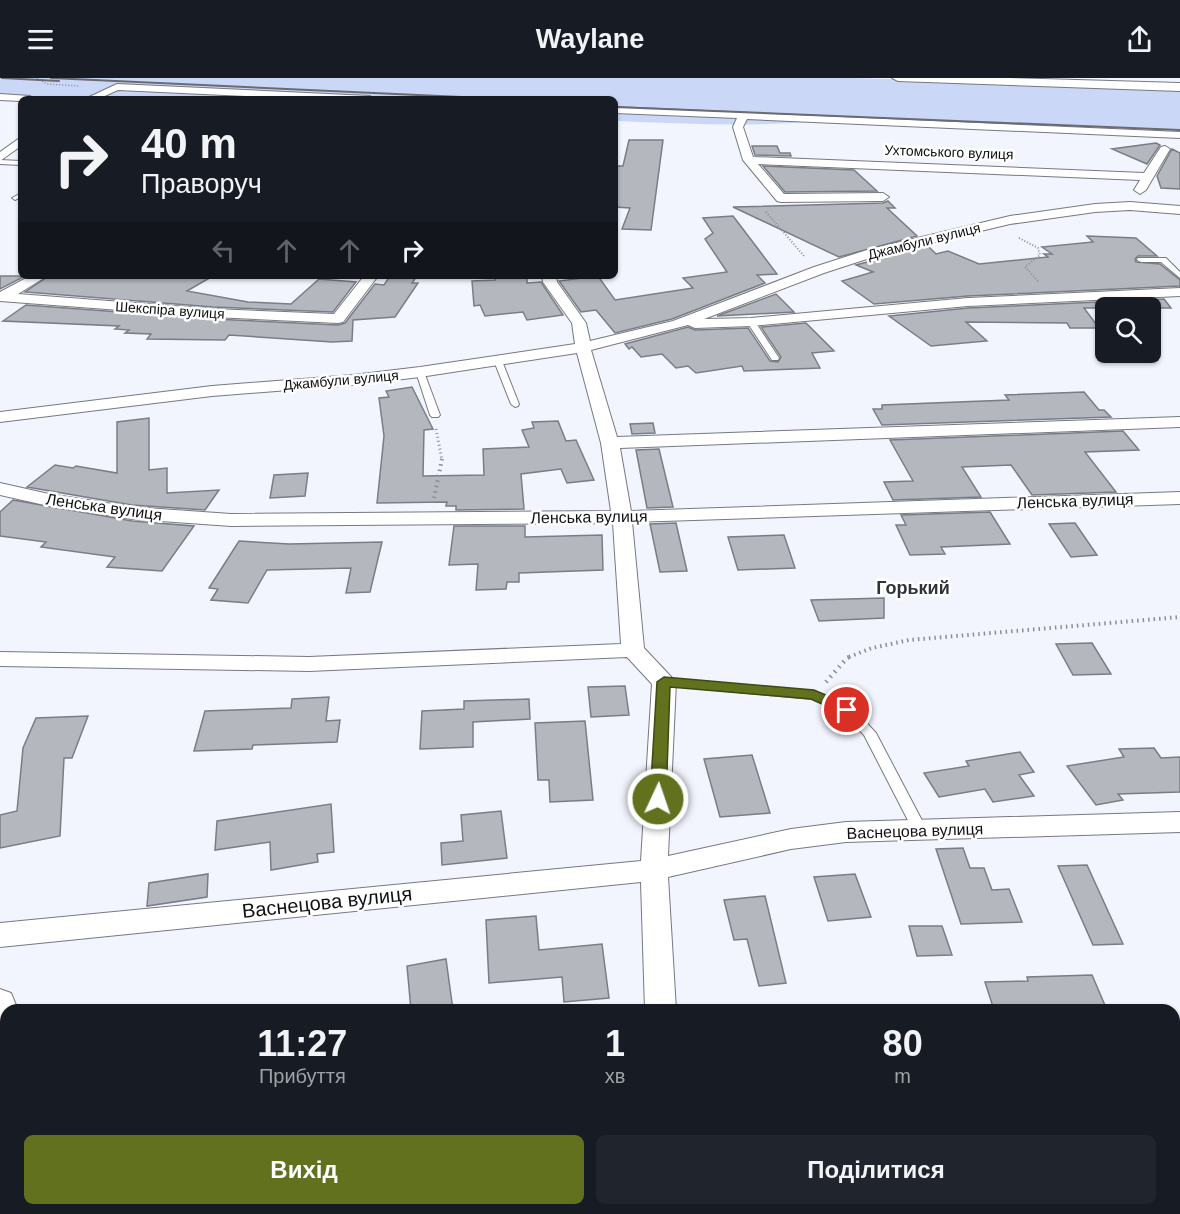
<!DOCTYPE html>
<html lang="uk">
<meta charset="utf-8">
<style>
body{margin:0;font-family:Arial,sans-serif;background:#20242c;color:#f1f3f6;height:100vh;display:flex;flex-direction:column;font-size:22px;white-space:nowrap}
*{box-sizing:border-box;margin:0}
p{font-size:20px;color:#9ea1a6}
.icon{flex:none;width:33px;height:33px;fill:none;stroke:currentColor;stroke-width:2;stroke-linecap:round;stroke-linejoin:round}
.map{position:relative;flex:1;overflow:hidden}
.panel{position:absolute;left:0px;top:926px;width:1180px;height:212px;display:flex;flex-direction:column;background:#171b24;border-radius:18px 18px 0 0;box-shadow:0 2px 4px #0004}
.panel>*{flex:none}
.guide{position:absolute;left:18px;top:18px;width:600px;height:183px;border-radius:9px;box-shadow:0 2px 4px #0004;background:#171b24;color:#f1f3f6;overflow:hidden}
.buttons{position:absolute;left:1095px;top:219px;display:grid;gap:12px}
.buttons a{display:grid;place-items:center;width:66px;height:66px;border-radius:9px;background:#171b24;box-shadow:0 2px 4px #0004;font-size:30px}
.pin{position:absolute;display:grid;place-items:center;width:51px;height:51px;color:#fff;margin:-26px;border:3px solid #fff;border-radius:50%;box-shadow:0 2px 6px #0007}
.me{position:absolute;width:66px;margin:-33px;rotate:3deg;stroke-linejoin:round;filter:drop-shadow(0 0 4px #0008)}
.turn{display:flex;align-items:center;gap:21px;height:126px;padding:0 24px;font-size:27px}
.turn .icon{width:78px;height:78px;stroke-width:2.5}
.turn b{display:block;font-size:42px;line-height:51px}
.lanes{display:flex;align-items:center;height:57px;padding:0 24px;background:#0003;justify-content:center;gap:30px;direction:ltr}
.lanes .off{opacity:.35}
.eta{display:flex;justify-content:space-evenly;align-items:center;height:102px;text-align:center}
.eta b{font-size:36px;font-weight:600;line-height:42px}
.action{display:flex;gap:12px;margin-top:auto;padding:12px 24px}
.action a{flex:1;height:69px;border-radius:9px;background:#61711d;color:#fff;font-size:24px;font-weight:600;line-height:69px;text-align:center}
.action a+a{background:#20242c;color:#f1f3f6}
header{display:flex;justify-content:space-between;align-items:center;height:78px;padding:0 24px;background:#171b24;font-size:27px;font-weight:600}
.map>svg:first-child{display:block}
.green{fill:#cbd7f7}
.building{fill:#b4b7be;stroke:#7a7d84;stroke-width:1.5}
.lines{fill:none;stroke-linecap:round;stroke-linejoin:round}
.service-casing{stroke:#767980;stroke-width:2}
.minor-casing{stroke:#767980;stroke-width:2}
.tertiary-casing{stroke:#767980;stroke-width:2}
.path-far4{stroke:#8c8e94;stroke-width:1.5;stroke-dasharray:1 2;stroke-linecap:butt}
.path-far3{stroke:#8c8e94;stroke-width:2;stroke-dasharray:1 2;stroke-linecap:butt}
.path-far2{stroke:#8c8e94;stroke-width:3;stroke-dasharray:1 3;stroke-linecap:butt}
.path-far1{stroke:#8c8e94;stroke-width:4;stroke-dasharray:1.5 4;stroke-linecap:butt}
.path{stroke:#8c8e94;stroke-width:4.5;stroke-dasharray:1.5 5;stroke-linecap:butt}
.service{fill:#fff;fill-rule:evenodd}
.minor{fill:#fff;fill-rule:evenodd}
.tertiary{fill:#fff;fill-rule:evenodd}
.rail{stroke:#696b70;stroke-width:2}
.route{fill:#61711d;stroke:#3f4913;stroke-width:1.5}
.labels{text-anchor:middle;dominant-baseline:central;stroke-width:5;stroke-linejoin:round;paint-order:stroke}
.far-street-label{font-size:14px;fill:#101114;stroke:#fff}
.street-label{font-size:16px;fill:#101114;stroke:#fff}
.neighbourhood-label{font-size:18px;font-weight:bold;fill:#31333a;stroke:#fff}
.near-street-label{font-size:20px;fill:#101114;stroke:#fff}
</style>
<header><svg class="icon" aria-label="menu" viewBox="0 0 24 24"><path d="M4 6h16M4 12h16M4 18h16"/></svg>Waylane<svg class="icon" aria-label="share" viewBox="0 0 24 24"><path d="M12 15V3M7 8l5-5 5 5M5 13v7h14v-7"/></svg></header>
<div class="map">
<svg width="1180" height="1136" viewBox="0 0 1180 1136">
<rect width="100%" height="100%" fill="#f2f5fd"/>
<path class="green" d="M0,0H854L1180,10V56L839,41C764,50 690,46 615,43V21H50L0,17Z"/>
<path class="building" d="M629,62H663L651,152L622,151L630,130L615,129V88H623Z
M1156,65L1160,67L1147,86L1112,71Z
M752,68H777L780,75H790L791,78L755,77Z
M1172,71L1180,75V111L1161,110L1157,98Z
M763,88L854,92L877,113L785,114Z
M888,123L895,130H887L917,158L839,179L733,129L883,125Z
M733,138L777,196L757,197L765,205L672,241L615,255L596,232L581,234L559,203L598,198L615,222L693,210L683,200L727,194L705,161L713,155L703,140Z
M1087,158L1136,160L1157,178H1138L1135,181L1136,184L1160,186L1180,202V208L968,218L874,226L842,203L873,194L856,187L928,168L936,176L948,173L979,186L1048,179L1044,176H1052L1042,169L1093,164Z
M0,198H25L0,211Z
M49,198H213L187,213L248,224L291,226L319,201L356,204L333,234L213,229L25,214Z
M390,198H417L412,205H418L395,239L353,242L352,263L332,264L229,257L225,262L147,261L151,256L125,255L129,252L115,251L119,248L3,243L26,227L213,241L338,247L345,245L375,206L384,207Z
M495,198H527V205L541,204L563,237L527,242L523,234L485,238L480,227L474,228L472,203L495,202Z
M776,216L794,234L717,238Z
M1164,221L1171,230H1084L1099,250H1070L1067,245L966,244L987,263L931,268L889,238L968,230Z
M806,245L834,273L812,275L820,290L744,293L742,288L696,295L688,288L676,290L662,276L641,279L632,269L629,271L625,266L688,249L695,252L748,250L770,283L778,284L781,279L761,249Z
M412,309L433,351L424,352L423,398L484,397L483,371L529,369L522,352L534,350L532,344L558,343L566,363L576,362L594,402L567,405L561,391L521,396L524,431L456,432V428H446L447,424L377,425L384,358L379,320L389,319L386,313Z
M1084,314L1099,332H1104L1111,339L882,347L873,331H882V327L1009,322L1005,317Z
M149,340V392L167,390V415L219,412L205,432L132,427L27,409L55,387L73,390L76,388L117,395V344Z
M653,345L655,355L632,356L630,346Z
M1123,353L1139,372L1085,374L1116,414L1032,417L1011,387L962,389L981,419L893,422L884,404L913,403L890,362Z
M659,371L673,429L647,430L636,372Z
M308,395L305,418L270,420L274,397Z
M13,422L132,443L194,448L162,493L107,489L115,479L41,469L46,464L0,458V434Z
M990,434L1010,466L941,469L945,476L910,477L896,447H906L901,437Z
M676,445L687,493L660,494L650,446Z
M1075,445L1097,477L1071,479L1049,446Z
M454,448H525V459L602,457L603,492L519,495V504H507L506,511L476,512L478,486L449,487Z
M784,457L795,490L738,492L728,459Z
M239,463L289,466L382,464L370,514L346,515L351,490L267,492L248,525L211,522L218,511L209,510Z
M884,520V540L819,543L811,522Z
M1092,565L1111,596L1073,597L1056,566Z
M625,608L629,637L591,639L588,609Z
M329,619L326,643L340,642L337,664L253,667L252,671L194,673L205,633L291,630L292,621Z
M529,621L530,641L473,644V669L420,671L422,633L464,631V623Z
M88,638L72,680H64L60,758L0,770V737L17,733L23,670L36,640Z
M585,643L593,722L550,724L549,702H538L535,645Z
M1154,670L1161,680L1180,679V714L1118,716L1123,722L1096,727L1067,688L1124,679L1119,671Z
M1020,674L1034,694L1019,697L1034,718L993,724L985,711L939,719L924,695L969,688L966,683Z
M752,677L770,735L720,739L704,681Z
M331,726L334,774L317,776L318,784L271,792L270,764L215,772L217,743Z
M501,733L507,780L442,787L441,765L463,763L461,737Z
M963,770L970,790H984L992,812L1009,811L1022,844L961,846L936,771Z
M1087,787L1123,866L1093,867L1058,788Z
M208,796L207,819L147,828L149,805Z
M855,796L871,839L828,843L814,799Z
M765,818L786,905L759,908L747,861L734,862L724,822Z
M536,838L539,872L602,866L609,920L564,924L562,899L489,905L486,842Z
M909,848H942L952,877L917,878Z
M446,881L453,932H411L407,888Z
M1092,897L1107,932H994L985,904L1028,903L1027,899Z"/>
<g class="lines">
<g class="service-casing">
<path id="service" d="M0,82L21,83V87L0,86Z
M21,115V119L15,122L12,120Z
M1138,180H1166L1180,194V200L1161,184H1141L1137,182Z
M748,242H754L779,280L778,282H772L747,244Z
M498,280L502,283L519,326L518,328L515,329L511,326L494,283Z
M420,291L424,294L440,337L438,339H432L430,337L416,294Z
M664,600L814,613L852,629L876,655L927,752L925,756L920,757L915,756L864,657L842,635L812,621L660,607L658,604L660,601Z"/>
</g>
<g class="minor-casing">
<path id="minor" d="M117,6L370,18L375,21H309L118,12L98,21H85Z
M0,16L30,18L35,21H21V23L0,22Z
M615,29L1180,54V60L747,41L743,49L753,79L1144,95L1161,69L1165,68L1170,71L1146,112L1140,116L1134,112L1140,102L758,86L784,116L883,115L889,119L883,123L781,124L777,123L743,82L733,49L737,40L615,35Z
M21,59V68L0,83V74Z
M1130,124L1180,128V136L1130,132L1095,134L1010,146L876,178L824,195L704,241L751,240L968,220L1180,210V218L968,228L751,248L695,250L688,247L591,272L617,359L1180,339V349L620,370L631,433L1180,414V426L632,444L644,570L676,604L668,778L791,751L846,744L1180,734V754L846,764L791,771L668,799L676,932H645L641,804L0,869V845L641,783L652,606L627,579L309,593L0,588V574L309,579L621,566L613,445L231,448L132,441L49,428L0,417V405L49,416L132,429L231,436L611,433L601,365L577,275L420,299L353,307L212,318L0,344V334L212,308L353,297L420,289L575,266L572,245L543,204L542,198H556L557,204L586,245L590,263L673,243L814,189L867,172L1010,138L1095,126Z
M30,198H47L18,216L213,231L334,236L364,198H378L343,244L338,245L213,239L0,223V214Z
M0,911L11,915L18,932H6V955L0,953Z
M1180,968V996L1174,997V969Z
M661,1131H697V1136H661Z"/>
</g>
<g class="tertiary-casing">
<path id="tertiary" d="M892,0H1008L1180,5V13L898,3Z"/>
</g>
<path class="path-far4" d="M37,0L47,6L79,8"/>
<path class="path-far3" d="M766,134L804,178
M1019,160L1038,170L1040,177L1025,189L1038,203"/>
<path class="path-far2" d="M436,351L442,382"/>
<path class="path-far1" d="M434,420L442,381
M849,579L872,570L909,562L1180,539"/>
<path class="path" d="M826,604L847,580L852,578"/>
<use href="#service" class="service"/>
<use href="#minor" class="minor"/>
<use href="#tertiary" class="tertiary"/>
<path class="rail" d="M2,0L59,3
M51,0L505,21
M615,29L1180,52"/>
</g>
<path class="route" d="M664,599L814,612L852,628L855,632L847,637L811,621L670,609L666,721L663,725H652L650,721L657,604Z"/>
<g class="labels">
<g class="far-street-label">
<text transform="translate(949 74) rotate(2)">Ухтомського вулиця</text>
<text transform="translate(924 163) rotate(-14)">Джамбули вулиця</text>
<text transform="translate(170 232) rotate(4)">Шекспіра вулиця</text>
<text transform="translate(341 302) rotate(-5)">Джамбули вулиця</text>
</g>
<g class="street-label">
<text transform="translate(1075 423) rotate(-2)">Ленська вулиця</text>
<text transform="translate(104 429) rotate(8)">Ленська вулиця</text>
<text transform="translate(589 439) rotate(-1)">Ленська вулиця</text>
<text transform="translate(915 753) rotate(-2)">Васнецова вулиця</text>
</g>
<g class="neighbourhood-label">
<text x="913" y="510">Горький</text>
</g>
<g class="near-street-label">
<text transform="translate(327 824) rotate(-6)">Васнецова вулиця</text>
</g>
</g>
</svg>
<div class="buttons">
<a><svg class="icon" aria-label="search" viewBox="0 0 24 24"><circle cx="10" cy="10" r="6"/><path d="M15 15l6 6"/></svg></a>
</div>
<div class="pin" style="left:847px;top:632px;background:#d93025"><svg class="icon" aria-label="arrive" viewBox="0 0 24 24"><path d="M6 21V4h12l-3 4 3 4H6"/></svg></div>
<svg class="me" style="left:658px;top:721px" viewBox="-20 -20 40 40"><circle r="17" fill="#61711d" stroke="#fff" stroke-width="3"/><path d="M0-11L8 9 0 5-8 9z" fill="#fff"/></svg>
<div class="guide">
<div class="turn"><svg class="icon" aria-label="right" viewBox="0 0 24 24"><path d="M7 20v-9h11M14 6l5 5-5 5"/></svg><div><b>40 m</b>Праворуч</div></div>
<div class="lanes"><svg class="icon off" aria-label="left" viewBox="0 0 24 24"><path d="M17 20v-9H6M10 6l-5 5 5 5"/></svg><svg class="icon off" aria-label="ahead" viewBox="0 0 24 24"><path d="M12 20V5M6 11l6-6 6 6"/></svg><svg class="icon off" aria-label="ahead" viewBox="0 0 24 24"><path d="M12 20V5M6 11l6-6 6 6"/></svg><svg class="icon" aria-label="right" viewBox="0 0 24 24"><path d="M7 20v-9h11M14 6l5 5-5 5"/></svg></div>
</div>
<section class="panel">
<div class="eta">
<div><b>11:27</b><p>Прибуття</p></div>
<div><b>1</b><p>хв</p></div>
<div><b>80</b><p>m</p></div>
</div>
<div class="action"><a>Вихід</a><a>Поділитися</a></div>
</section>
</div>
